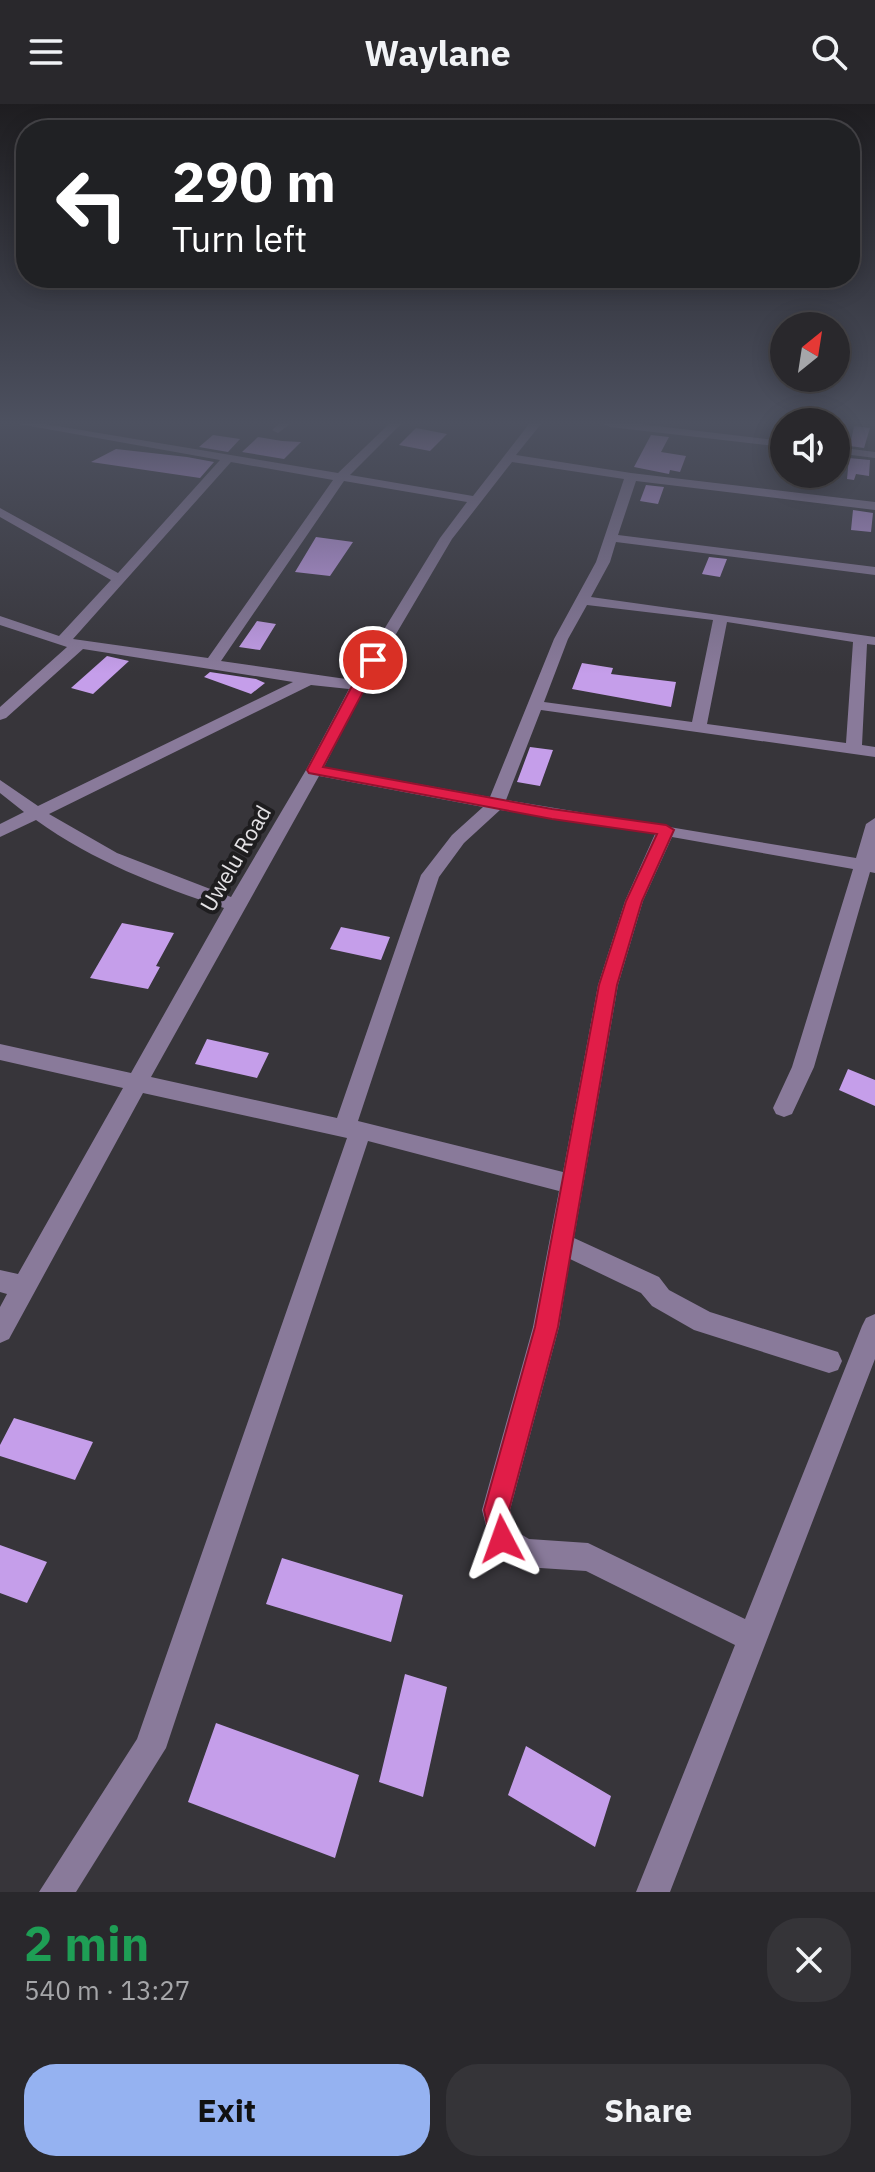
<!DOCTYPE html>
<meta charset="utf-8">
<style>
body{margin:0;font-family:"IBM Plex Sans",sans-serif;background:#353438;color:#f1f3f6;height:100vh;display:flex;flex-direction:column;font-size:30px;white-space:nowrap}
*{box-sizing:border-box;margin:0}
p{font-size:26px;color:#a5a6a9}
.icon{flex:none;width:44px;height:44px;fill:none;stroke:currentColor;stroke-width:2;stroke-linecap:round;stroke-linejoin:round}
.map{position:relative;height:1788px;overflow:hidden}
.panel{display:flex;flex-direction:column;background:#29282c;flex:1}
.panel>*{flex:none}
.guide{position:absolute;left:16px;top:16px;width:844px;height:168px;border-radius:32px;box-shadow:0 4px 20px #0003,0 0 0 2px #454448;background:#202124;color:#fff;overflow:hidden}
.needle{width:52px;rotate:30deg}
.fabs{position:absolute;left:770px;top:208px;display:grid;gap:16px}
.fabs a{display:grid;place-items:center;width:80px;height:80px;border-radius:50%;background:#29282c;box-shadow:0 4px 20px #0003,0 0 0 2px #454448;font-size:40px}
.pin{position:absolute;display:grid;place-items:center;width:68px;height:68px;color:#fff;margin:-34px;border:4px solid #fff;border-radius:50%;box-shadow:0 2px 8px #0007}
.me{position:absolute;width:88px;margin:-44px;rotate:356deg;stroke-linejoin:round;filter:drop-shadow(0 0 6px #0008)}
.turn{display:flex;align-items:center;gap:28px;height:168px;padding:0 24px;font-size:36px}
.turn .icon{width:104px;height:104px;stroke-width:2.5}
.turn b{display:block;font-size:56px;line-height:68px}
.round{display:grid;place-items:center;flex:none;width:84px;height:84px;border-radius:32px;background:#353438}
.head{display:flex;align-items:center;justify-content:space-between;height:136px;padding:0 24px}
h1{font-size:48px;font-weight:700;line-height:60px;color:#1e9e55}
.cta{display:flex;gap:16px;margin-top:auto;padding:16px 24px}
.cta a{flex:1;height:92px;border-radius:32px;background:#95b2f1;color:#111;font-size:32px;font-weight:700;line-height:92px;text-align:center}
.cta a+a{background:#353438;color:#f1f3f6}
header{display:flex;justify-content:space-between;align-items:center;height:104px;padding:0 24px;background:#29282c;font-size:36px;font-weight:700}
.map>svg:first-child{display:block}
.building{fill:#c59eea}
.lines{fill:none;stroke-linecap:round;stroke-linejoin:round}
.minor{fill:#897a9a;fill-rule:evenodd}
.route{fill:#e11d48;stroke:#92132f;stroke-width:2}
.labels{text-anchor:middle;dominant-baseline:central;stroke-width:8;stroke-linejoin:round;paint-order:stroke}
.street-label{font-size:22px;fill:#e4e2e5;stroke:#1e1d1f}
</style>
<header><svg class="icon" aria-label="menu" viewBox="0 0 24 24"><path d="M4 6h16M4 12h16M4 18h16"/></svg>Waylane<svg class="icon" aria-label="search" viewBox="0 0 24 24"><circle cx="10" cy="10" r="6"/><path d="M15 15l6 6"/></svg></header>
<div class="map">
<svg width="875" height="1788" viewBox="0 0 875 1788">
<rect width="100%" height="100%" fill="#37353a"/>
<path class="building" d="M854,322L870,324L864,344L850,342Z
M416,324L447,330L430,347L399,341Z
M213,331L240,335L228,348L199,343Z
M651,331L669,333L661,348L686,352L680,368L670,366L669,370L634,363Z
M258,333L282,337L301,338L284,355L242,348Z
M116,345L187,353L214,358L200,374L91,358Z
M849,354L870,356L869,372L856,370L854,376L847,375Z
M646,381L664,383L658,400L640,397Z
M853,406L873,409L871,428L851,426Z
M316,433L353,438L330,472L295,468Z
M709,453L727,455L720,473L702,470Z
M257,517L276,520L260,546L239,543Z
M107,552L129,557L93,590L71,584Z
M582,559L613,564L611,570L676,578L671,603L572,585Z
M210,568L256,575L265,579L251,590L204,573Z
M530,643L553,646L540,682L517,678Z
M122,819L174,829L156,862L160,863L148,885L90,874Z
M341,823L390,833L381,856L330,845Z
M207,935L269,949L257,974L195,960Z
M848,965L875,976V1002L839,986Z
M14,1314L93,1338L75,1376L0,1352V1341Z
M0,1441L47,1458L27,1499L0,1489Z
M282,1454L403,1491L391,1538L266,1500Z
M405,1570L447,1583L423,1693L379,1678Z
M216,1619L359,1671L335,1754L188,1698Z
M526,1642L611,1692L595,1743L508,1691Z"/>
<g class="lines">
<path class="minor" d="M19,320H45L338,369L389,320H401L350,371L473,392L529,320H541L516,351L631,369L875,398V406L636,377L618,431L875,463V471L616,438L610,458L591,493L875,533V541L867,540L862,641L875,643V653L541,606L506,696L856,754L866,720L875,714V769L870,768L814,963L792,1010L784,1013L776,1010L773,1004L792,963L853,765L672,733L643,797L618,881L574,1134L659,1173L669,1186L710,1208L838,1248L842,1257L838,1266L829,1269L694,1226L652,1202L641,1189L570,1155L559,1223L510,1406L514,1426L529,1435L588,1439L745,1515L862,1222L866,1214L875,1210V1255L670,1788H636L735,1541L586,1467L525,1463L492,1445L482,1406L533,1223L559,1087L368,1037L166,1644L76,1788H39L137,1635L347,1034L143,989L9,1235L0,1239V1203L7,1190L0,1188V1166L18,1170L123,984L0,956V940L131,969L224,804C158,782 93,757 36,716L0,733V720L24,708L0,689V676L38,702L293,578L83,545L6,614L0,616V603L67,543L0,521V512L59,532L111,476L0,413V404L118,469L220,356ZM231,358L333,376L208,554L73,535ZM512,358L624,375L596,458L554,535L490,693L324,663L366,581L452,435ZM344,377L467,398L440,434L353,576L221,557ZM587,501L713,516L692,618L544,598L568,535ZM727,518L853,538L846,639L707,620ZM311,581L349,585L306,666L231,793L117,749L49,710ZM319,672L483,703L452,731L421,771L337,1014L151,973ZM500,706L655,730L625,797L598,881L563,1068L358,1017L439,773L464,739Z
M278,320H290L278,329L272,326Z
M604,320H640L784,337V343L610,323Z
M836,343L875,348V354L836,349Z"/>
</g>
<linearGradient id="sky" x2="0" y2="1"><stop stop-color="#1e1d20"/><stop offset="0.56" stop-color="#4d5160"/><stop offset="1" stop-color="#4d5160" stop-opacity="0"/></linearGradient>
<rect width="875" height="570" fill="url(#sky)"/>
<path class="route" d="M373,552L380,556L323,663L552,705L666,721L674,726L642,797L617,881L558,1223L509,1406L515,1435L511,1444L502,1448L492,1444L484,1406L535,1223L599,881L626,797L657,730L552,715L309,669L307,666L366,556Z"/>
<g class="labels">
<g class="street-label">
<text transform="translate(235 754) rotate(-60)">Uwelu Road</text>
</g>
</g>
</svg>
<div class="fabs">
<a><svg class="needle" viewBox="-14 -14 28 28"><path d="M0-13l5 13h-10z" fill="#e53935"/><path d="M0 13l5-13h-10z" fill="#a5a6a9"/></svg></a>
<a><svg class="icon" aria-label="sound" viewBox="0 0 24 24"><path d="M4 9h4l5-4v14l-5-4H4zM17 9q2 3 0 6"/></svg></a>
</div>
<div class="pin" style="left:373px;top:556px;background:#d93025"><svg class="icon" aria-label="arrive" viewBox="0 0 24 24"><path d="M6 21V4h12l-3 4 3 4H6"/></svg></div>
<svg class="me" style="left:502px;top:1435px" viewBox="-20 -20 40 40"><path d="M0-17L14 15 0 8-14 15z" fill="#e11d48" stroke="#fff" stroke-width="4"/></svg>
<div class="guide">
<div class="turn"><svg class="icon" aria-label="left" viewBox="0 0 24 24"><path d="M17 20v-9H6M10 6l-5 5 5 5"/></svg><div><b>290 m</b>Turn left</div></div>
</div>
</div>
<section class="panel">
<div class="head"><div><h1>2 min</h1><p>540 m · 13:27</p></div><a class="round"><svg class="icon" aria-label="close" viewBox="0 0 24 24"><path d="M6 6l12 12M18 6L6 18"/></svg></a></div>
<div class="cta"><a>Exit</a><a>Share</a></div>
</section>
